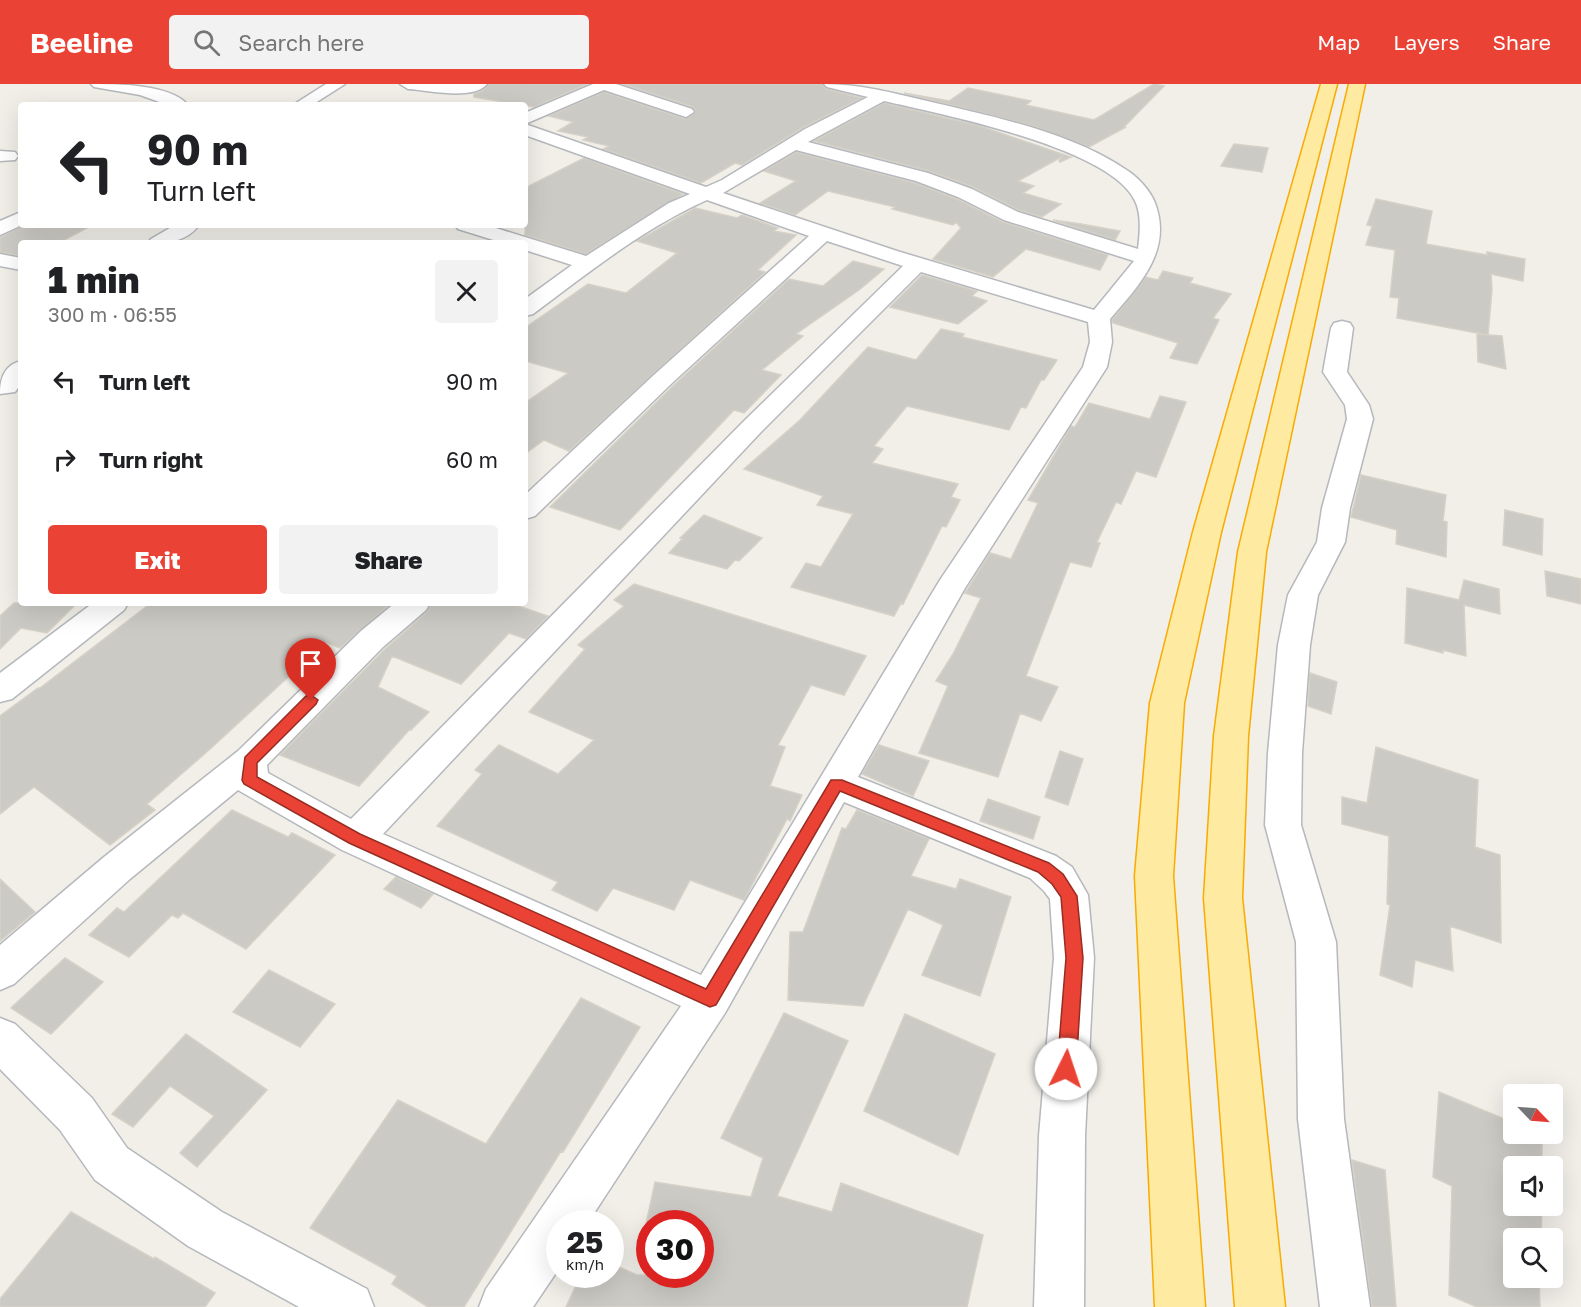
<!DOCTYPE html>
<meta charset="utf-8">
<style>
body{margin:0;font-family:"Golos Text",sans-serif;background:#f2f2f2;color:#202124;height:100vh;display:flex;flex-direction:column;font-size:22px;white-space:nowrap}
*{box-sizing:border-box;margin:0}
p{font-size:20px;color:#757577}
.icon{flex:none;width:33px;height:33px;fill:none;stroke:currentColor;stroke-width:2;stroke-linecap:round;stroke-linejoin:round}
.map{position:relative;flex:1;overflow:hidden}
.sheet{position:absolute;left:18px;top:156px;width:510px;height:366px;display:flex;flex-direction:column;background:#fff;border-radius:6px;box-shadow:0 6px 24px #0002}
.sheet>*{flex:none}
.hud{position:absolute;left:18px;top:18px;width:510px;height:126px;border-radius:6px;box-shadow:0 6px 24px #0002;background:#fff;color:#202124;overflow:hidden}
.needle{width:39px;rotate:115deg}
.fabs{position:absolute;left:1503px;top:1000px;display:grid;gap:12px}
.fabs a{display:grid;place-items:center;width:60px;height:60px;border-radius:6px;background:#fff;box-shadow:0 6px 24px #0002;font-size:30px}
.speed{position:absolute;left:546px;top:1126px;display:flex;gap:12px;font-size:30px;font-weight:700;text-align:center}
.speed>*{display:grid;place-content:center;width:78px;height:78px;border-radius:50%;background:#fff;box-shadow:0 6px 24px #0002;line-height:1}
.speed small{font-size:15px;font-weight:400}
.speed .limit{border:9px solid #d22;background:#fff;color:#111}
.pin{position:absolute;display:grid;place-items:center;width:51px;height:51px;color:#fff;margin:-62px -26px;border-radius:50% 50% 50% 0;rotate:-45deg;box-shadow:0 0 6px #0007}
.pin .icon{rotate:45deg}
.me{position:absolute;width:66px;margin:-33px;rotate:4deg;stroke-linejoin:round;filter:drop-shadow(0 0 4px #0008)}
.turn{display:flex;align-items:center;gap:21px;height:126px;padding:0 30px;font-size:27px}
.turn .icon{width:78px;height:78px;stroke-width:2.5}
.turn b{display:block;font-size:42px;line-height:51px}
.round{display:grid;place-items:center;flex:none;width:63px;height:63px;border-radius:6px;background:#f2f2f2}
.overview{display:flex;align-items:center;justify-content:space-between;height:102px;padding:0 30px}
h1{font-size:36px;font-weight:800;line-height:45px}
.cta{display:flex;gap:12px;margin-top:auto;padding:12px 30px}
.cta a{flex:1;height:69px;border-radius:6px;background:#ea4335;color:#fff;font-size:24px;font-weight:800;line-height:69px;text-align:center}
.cta a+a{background:#f2f2f2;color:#202124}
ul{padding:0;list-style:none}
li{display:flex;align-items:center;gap:18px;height:78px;padding:0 30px}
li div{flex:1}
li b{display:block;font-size:22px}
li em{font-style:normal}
header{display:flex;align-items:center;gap:36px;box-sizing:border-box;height:84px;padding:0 30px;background:#ea4335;color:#fff}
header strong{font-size:28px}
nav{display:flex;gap:33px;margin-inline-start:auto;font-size:21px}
.search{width:420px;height:54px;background:#f2f2f2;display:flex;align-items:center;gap:15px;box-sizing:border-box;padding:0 21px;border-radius:6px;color:#757577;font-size:22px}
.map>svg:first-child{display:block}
.building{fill:#cccac5;stroke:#d6d1c6;stroke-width:1.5}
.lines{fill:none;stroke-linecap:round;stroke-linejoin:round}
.minor-casing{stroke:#b5b8bc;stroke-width:3}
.trunk-casing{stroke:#f9ab00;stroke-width:3}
.minor{fill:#fff;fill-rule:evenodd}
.trunk{fill:#feeaa1;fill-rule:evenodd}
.route{fill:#ea4335;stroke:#982c22;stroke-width:1.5}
</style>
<header>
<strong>Beeline</strong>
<div class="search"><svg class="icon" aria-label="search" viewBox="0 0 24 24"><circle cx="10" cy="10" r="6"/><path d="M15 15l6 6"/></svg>Search here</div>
<nav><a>Map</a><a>Layers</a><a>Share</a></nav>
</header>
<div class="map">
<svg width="1581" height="1223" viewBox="0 0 1581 1223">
<rect width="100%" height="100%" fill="#f1efe8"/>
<path class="building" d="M489,0H587L534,23L474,13V10L482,7Z
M623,0H822L826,5L862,14L804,43L742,81L735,79L701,99L603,65L609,62L583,56L588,53L558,47L573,38L549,32L604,8L685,35L696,28L693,23Z
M1154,0L1164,2L1124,43H1126L1089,63L1030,41L904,9L949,17L968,4L1031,17L1026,21L1094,36Z
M884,19L980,42L1071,73L1060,78L1059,77L1063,72L1018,97L1034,102L1023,109L1061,120L1042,133L1019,126L973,103L929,87L814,57Z
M1234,60L1268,64L1262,88L1221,82Z
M796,68L915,99L957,115L1003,138L1108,171L1100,186L1026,165L993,193L933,175L961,144L956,138L953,141L892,125L895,123L828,107L795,131L760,119L796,97L764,87Z
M584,74L683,110L586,170L525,151V104Z
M1376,115L1432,127L1426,160L1487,171V168L1525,175L1523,197L1491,190L1492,205L1488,251L1397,234L1399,214L1390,213L1395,166L1366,161L1372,142L1367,141Z
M695,124L737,134L742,131L778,144L774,147L796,151L758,186L765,188L569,367L544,356L525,370V319L568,289L525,277V244L588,200L626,209L677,169L637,157Z
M1053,136L1081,140L1120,147L1115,156Z
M24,141H92L59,159H21V172L0,168V153Z
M853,177L884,185L859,206L796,250L803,252L762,286L781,291L744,329L734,326L620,446L550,423L673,302L789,195L823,202Z
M1163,187L1193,194L1190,199L1231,210L1213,234L1219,236L1197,280L1170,274L1178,259L1113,239L1112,236L1146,193L1158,196Z
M922,191L977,207L972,212L987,217L958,240L890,223Z
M941,245L964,250L962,253L1057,276L1044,296H1041L1026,324L1021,323L1009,346L907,322L874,362L883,365L872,379L958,400L951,413L960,416L946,443L942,442L903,520L901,519L894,532L791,503L806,479L821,483L853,430L817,421L823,412L744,385L800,336L868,263L916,276Z
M1477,250L1502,252L1506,285L1478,278Z
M1160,312L1186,318L1156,393L1136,387L1121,420L1116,418L1097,458L1100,459L1091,483L1070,478L1026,592L1058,603L1041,637L1020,629L998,693L919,669L948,602L936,597L953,570L981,514L965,509L990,469L1011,475L1038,419L1028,416L1071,342L1075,343L1089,319L1150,335Z
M1361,391L1446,411L1443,437L1447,438L1446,473L1396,460L1397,446L1351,433Z
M1505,426L1543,435L1542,471L1503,461Z
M704,431L762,454L739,477L735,476L727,485L669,469L682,455L680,454Z
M1545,487L1581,495V520L1547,512Z
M1464,496L1499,505L1500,530L1464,521L1466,572L1443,566V569L1405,559L1407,504L1459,516Z
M634,500L866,572L844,611L811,601L778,661L785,663L770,702L802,711L790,737L787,735L744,816L690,796L674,826L613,804L597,827L552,806L558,798L437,742L482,690L475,686L499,661L558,690L594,656L529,628L585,565L578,561L624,522L614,516Z
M14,519H77L47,549L21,544L0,565V532Z
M151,519H391L340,564L326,558L209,666L147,720L155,726L110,761L34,703L0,730V632L38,604H40Z
M432,519H510L548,532L526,555L509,549L461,600L392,572L378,603L429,628L411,646L410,645L359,702L280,671L385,565L427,528Z
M1310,589L1337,598L1331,630L1308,622Z
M879,661L929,677L913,712L862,690Z
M1376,663L1478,696L1475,763L1500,771L1501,859L1450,842L1453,887L1415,876L1412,903L1380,891L1390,821L1387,820L1389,752L1342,740V713L1367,719Z
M1060,667L1083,675L1068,721L1045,713Z
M988,715L1040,733L1033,755L980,737Z
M232,726L288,753L292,749L335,771L246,865L183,829L178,834L172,831L129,873L89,851L117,824L124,828Z
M857,726L929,755L911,792L956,805L960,795L1011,813L980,912L922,891L943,841L908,825L863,922L788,916L790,848H803L842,744L846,745Z
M396,793L433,810L421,824L384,805Z
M0,795L35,828L0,857Z
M65,874L103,898L51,950L11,924Z
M269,886L335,920L300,963L233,928Z
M581,914L640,943L563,1068L561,1067L464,1223H428L392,1200L397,1192L310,1144L398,1016L486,1060Z
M784,929L848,957L777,1112L832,1128L841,1099L983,1151L967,1223H566L581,1191H610V1179L637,1191H700V1140H646L655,1098L751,1113L763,1074L721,1054Z
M905,930L995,970L958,1071L864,1027Z
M186,950L267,1006L197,1083L180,1069L214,1032L170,1002L133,1043L112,1030Z
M1439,1008L1514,1039V1050H1542V1083H1514V1122H1542L1541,1155H1514V1194H1539L1540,1223H1477L1449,1211L1452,1102L1433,1093Z
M1352,1076L1385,1086L1396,1223H1372Z
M71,1128L154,1175L155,1173L215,1209L205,1223H0V1215Z"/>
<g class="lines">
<g class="minor-casing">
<path id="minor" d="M91,0C117,0 170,0 188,21H168L140,11L94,3Z
M326,0H345L312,21H293Z
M400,0H487C473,17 428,6 408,5Z
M593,0H616L692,25L694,28L686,33L604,6L525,40V29Z
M824,0C860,0 893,9 927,17C991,32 1070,48 1125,85C1137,92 1150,106 1155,119C1173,167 1139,201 1110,235L1112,258L1107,283L965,504L858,693L1056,772L1072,783L1088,811L1094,874L1085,1052L1084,1223H1034L1039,1052L1054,874L1050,815L1044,807L1030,794L844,718L725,929L587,1140H560V1183L533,1223H479L486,1205L681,922L342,766L238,706L130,795L14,900L0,906V861L104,773L238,667L361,547L395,519H430L426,526L383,563L267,681L268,689L351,735L743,338L903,182L827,157L671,300L535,432L525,435V411L655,290L809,152L707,116C644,144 588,189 533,230L525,232V215L572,181L525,166V159H503L458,145L455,141H486L586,172L669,119L690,110L525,51V40L706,103L722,96L805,45L868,13L827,3ZM884,17C941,30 1107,63 1134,115C1142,129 1140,149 1138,165L1018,128L972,105L928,89L808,58ZM796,66L916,97L958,113L1004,136L1134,177L1094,226L897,167L723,109ZM921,188L1088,238L1090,258L1083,283L940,496L701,891L383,750L761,348Z
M0,67L15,68L18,72L15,76L0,77Z
M21,128L22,141L0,151V137Z
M175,141H199C187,158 166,159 148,159L151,155Z
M0,170L21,174V186L0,182Z
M1342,237L1350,239L1353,244L1347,288L1369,321L1373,335L1350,424L1345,458L1318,511L1310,561L1302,669L1301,741L1336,858L1344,1035L1370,1223H1320L1298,1035L1296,858L1265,741L1268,669L1278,561L1288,511L1317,458L1322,424L1347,335L1345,321L1323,288L1331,244L1334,239Z
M21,277V300L15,308L0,310C0,295 4,281 21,277Z
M93,519H128L124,526L12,615L0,618V589Z
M0,934L15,940L92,1014L127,1064L222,1128L367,1205L374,1223H299L188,1162L95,1096L60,1046L0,985Z"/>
</g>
<g class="trunk-casing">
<path id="trunk" d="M1321,0H1337L1221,448L1184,619L1173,792L1205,1223H1155L1135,792L1150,619L1193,448Z
M1349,0H1365L1266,468L1248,652L1242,814L1285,1223H1235L1204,814L1214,652L1238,468Z"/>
</g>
<use href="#minor" class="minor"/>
<use href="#trunk" class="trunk"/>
</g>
<path class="route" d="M311,611L318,616L316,620L257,679V693L360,750L706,905L831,696H842L1049,779L1063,790L1077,812L1083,874L1076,985L1073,991L1066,994L1060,991L1057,985L1066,874L1061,813L1052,800L1038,788L840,707L716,921L710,923L349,759L244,700L242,696L245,673L306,612Z"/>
</svg>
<div class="fabs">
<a><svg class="needle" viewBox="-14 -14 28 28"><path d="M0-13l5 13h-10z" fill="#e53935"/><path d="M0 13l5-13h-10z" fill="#757577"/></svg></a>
<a><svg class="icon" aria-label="sound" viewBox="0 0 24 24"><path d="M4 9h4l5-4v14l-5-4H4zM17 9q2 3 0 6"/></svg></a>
<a><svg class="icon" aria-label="search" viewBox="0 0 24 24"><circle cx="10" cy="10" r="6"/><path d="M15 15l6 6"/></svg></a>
</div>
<div class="speed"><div>25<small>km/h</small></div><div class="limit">30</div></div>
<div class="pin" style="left:311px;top:616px;background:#d93025"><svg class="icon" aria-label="arrive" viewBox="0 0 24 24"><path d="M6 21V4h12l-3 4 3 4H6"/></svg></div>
<svg class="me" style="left:1066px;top:985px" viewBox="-20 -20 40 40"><circle r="19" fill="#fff"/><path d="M0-13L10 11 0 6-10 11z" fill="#ea4335"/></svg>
<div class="hud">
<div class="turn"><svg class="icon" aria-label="left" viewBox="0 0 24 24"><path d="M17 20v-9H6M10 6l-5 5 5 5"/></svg><div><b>90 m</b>Turn left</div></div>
</div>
<section class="sheet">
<div class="overview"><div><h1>1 min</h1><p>300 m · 06:55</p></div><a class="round"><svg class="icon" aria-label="close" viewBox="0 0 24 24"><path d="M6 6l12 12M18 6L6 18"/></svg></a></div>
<ul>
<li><svg class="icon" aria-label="left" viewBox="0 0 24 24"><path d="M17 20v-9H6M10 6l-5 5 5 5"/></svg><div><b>Turn left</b></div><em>90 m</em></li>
<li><svg class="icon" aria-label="right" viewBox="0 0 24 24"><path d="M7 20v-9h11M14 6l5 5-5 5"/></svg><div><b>Turn right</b></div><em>60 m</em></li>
</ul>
<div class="cta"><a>Exit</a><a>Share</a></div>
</section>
</div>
